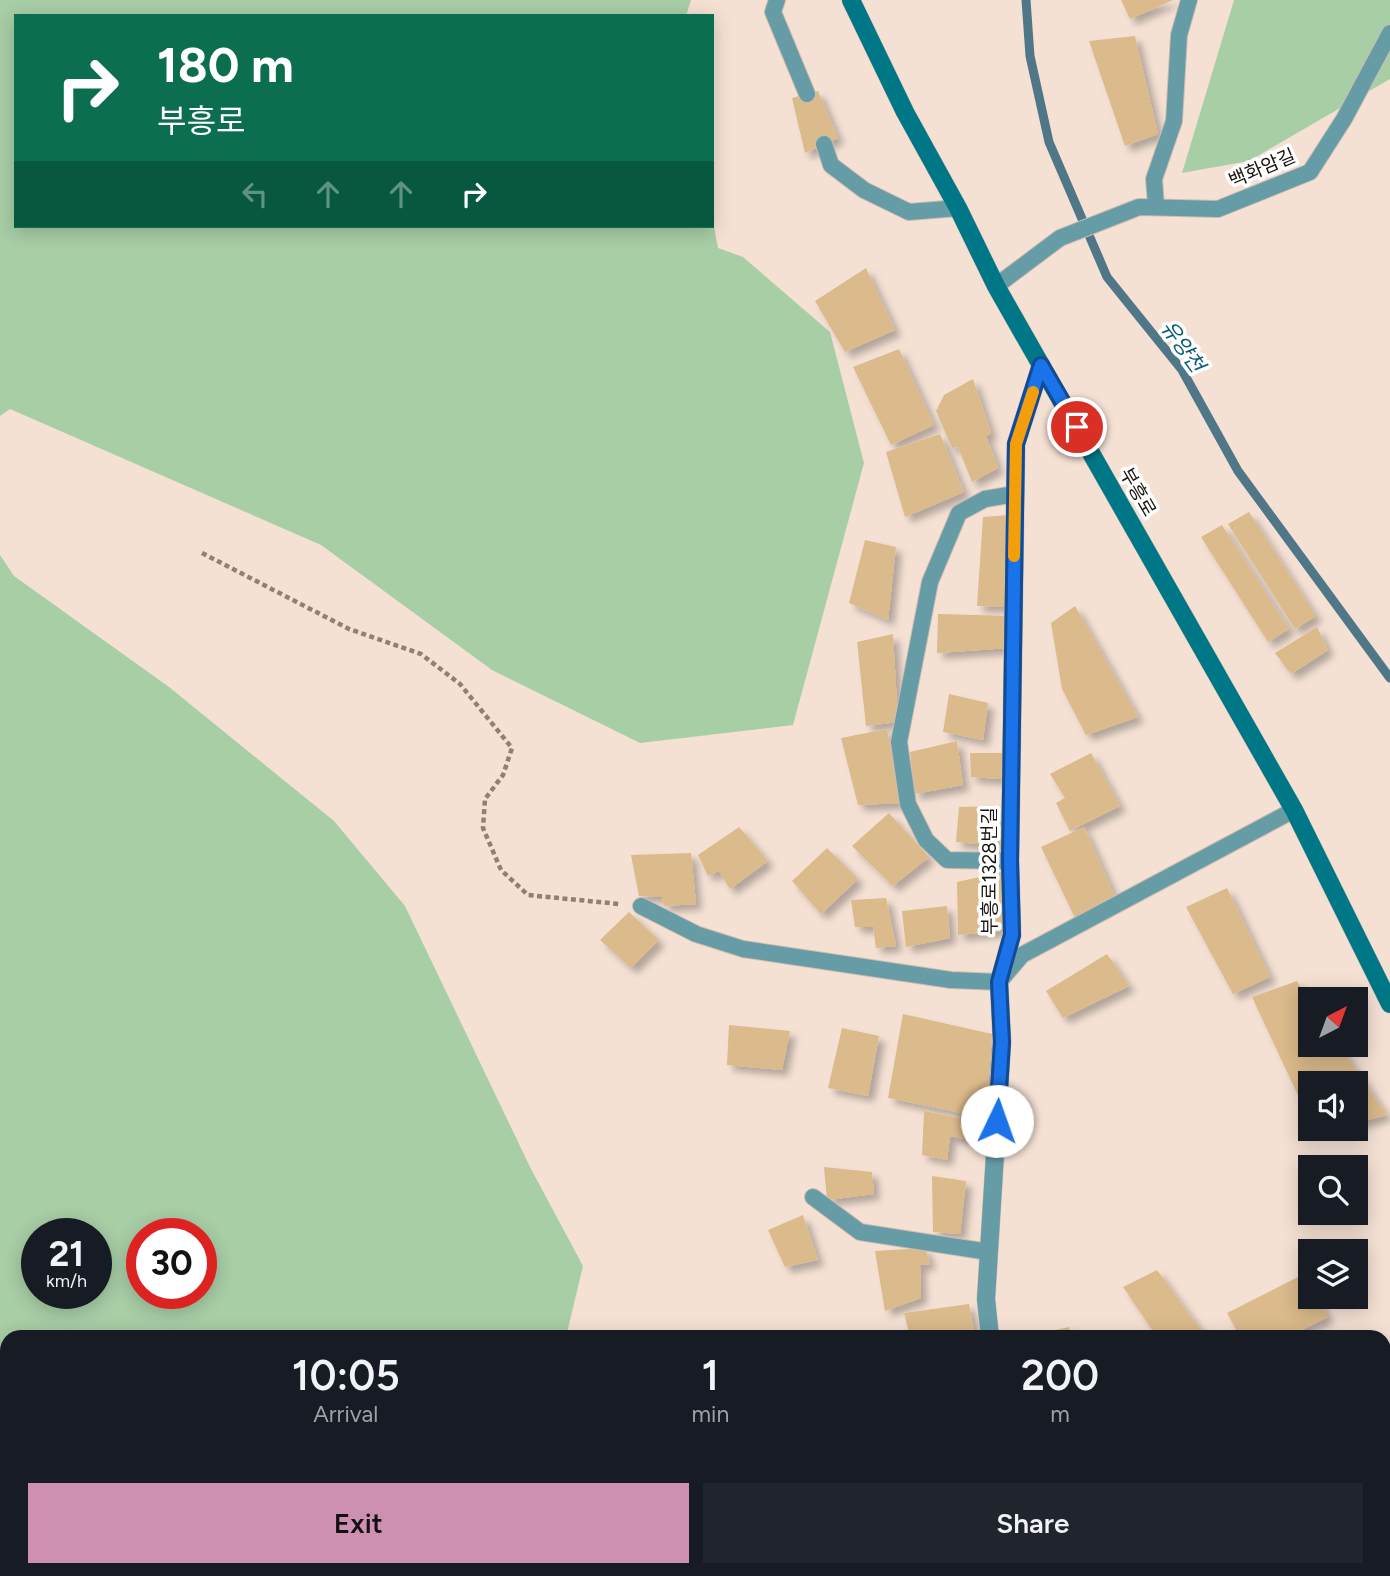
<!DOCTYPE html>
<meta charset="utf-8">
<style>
body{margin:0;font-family:Figtree,"Noto Sans KR",sans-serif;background:#20242c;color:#f1f3f6;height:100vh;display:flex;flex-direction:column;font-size:26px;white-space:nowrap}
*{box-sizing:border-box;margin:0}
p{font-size:23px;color:#9ea1a6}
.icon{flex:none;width:38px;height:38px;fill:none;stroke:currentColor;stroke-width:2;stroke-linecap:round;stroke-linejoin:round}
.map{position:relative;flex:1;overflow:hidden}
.details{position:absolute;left:0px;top:1330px;width:1391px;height:247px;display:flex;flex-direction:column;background:#171b24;border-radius:21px 21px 0 0;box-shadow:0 4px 18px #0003}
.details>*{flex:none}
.banner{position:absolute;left:14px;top:14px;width:700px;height:214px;border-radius:0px;box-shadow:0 4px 18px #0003;background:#0b6e4f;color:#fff;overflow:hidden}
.needle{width:46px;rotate:41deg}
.controls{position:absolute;left:1298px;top:987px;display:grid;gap:14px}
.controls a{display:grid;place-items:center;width:70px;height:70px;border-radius:0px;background:#171b24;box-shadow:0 4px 18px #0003;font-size:35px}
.speed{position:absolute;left:21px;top:1218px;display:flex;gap:14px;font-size:35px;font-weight:700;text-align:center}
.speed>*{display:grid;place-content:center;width:91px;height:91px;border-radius:50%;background:#171b24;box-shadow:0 4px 18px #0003;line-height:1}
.speed small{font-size:18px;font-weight:400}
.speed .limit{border:10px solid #d22;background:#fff;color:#111}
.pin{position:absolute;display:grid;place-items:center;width:60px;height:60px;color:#fff;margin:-30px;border:4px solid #fff;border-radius:50%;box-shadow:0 2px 7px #0007}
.me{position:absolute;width:77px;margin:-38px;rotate:3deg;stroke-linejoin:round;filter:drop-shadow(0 0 5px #0008)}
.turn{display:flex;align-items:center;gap:24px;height:147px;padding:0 28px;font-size:32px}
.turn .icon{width:91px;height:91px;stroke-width:2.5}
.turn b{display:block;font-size:49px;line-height:60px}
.lanes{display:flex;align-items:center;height:66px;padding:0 28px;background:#0003;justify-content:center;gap:35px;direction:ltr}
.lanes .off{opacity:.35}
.eta{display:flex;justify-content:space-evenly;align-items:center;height:119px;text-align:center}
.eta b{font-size:42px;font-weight:600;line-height:49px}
.button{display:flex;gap:14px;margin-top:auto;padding:14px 28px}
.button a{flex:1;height:80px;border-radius:0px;background:#ce90b0;color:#111;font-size:28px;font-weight:600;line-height:80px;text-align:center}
.button a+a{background:#20242c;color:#f1f3f6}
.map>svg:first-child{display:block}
.green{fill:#a8cea6;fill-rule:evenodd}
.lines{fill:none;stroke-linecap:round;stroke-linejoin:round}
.stream{stroke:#4f7788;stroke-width:9}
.building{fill:#dbba8b;filter:url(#shadow)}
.lane-casing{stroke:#cebcb1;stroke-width:18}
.street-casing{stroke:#cebcb1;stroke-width:19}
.secondary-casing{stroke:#cebcb1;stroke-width:19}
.path{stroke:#8e8077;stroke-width:4.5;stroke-dasharray:5 3.5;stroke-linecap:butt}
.lane{stroke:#659ca6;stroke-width:16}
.street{stroke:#659ca6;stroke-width:18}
.secondary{stroke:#007786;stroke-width:18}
.route-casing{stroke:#114b97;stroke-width:18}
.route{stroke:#1a73e8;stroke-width:12}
.slow{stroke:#f59e0b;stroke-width:12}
.labels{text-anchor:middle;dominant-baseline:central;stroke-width:7;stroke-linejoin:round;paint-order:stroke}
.street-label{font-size:19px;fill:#1b1410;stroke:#fff}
.water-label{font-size:21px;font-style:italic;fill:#0b5e78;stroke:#fff}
</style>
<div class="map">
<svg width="1390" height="1576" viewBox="0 0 1390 1576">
<defs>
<filter id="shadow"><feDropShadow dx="6" dy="6" stdDeviation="3.5" flood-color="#0004"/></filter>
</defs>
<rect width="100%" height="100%" fill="#f5e1d4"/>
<path class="green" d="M0,0H691L686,16H16V226H712V217L718,248L743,257L830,332L864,463L793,725L640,743L492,670L321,545L10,409L0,416Z
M1234,0H1390V79L1249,161L1182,173Z
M0,555L14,576L169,687L334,821L405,906L531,1169L583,1266L566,1337H7V1551L0,1549ZM37,1234H96V1293H37ZM142,1234H201V1293H142Z"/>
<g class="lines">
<path class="stream" d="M1026,0L1030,56L1049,142L1107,277L1182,370L1238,471L1390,678"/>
</g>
<path class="building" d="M1121,0H1173L1130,19Z
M1135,36L1158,134L1125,146L1089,41Z
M818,91L838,138L805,153L792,98Z
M866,268L895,330L845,352L815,301Z
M899,349L934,425L891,445L853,367Z
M973,379L991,433L986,436L998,468L972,482L958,447L952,448L936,411L944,395Z
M940,434L964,492L905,517L886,452Z
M1249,512L1316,616L1295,629L1228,524Z
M1010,515V607L977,606L983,517Z
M1222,525L1289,629L1268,642L1201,537Z
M865,540L896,547L888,620L849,603Z
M1075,606L1138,717L1086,735L1062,689L1051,623Z
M938,614L1012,616L1009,648L937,653Z
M1317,627L1328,650L1291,674L1275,653Z
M893,634L898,722L866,726L857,642Z
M949,694L988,703L983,740L943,732Z
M887,729L900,803L858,805L841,738Z
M957,741L963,785L914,794L910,752Z
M970,753H1003L1001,779L971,777Z
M1091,753L1120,806L1070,831L1056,803L1065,798L1050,774Z
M1000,806L1001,846L956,842L959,807Z
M889,813L929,857L893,886L852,846Z
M739,827L768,861L730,889L719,871L708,876L698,855Z
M1084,827L1115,897L1076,920L1041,847Z
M827,848L858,879L821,914L792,881Z
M691,853L696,904L664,906L662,897L639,896L631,855Z
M1002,872L1001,931L958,935L957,882Z
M1227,888L1270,977L1233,994L1186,907Z
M886,898L896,946L876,948L873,927H855L851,900Z
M947,906L950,938L906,947L902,911Z
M629,912L659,940L631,968L600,940Z
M1107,954L1129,986L1063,1018L1046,991Z
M1297,981L1311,1002V1045H1339L1387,1115L1356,1123V1083H1311V1123L1252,997Z
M903,1014L992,1034L986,1118L888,1098Z
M729,1025L790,1031L782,1070L727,1065Z
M842,1028L879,1036L868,1096L828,1088Z
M924,1111L965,1119L964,1139L950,1136L947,1160L922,1155Z
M824,1167L872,1172L874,1194L827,1200Z
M932,1176L966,1181L960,1234L933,1232Z
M803,1215L818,1260L785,1267L768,1230Z
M925,1248L930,1264L920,1265L921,1298L885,1311L875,1251Z
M1157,1270L1206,1337H1157L1123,1287Z
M1304,1274L1311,1285V1297H1317L1328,1317L1287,1337H1240L1227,1313Z
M969,1304L975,1337H956L955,1334L910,1337L904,1313Z
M1069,1327L1071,1337H1031L1030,1336Z
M1390,1369V1454L1384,1456V1370Z
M1384,1487L1390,1501V1576L1384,1562Z"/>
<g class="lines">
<g class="lane-casing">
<path id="lane" d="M777,0L773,12L807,94
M824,144L831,165L864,190L909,212L958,208
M1156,205L1154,179L1174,121L1179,35L1189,0
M996,286L1060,238L1139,207L1218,209L1310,172L1344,119L1390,33
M1010,861L947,860L926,840L908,804L899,742L930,582L959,513L985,499L1015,494
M641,906L696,934L743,949L951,980L999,982L1022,955L1294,810
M813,1197L860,1232L989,1252"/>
</g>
<g class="street-casing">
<path id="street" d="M990,1337L986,1299L1002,1042L999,982L1012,935L1010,861L1016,444L1041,365
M1245,1570L1249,1576
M720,1576L736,1570"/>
</g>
<g class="secondary-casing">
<path id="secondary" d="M851,0L905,112L958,208L996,286L1294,810L1390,1004"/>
</g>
<path class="path" d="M202,553L349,629L421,654L460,684L512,748L503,775L485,799L483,828L501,870L528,895L619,904"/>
<use href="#lane" class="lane"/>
<use href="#street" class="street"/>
<use href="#secondary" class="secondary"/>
</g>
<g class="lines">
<g class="route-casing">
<path id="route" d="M997,1121L1002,1042L999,982L1012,935L1010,861L1016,444L1041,365L1077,427"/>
</g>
<use href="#route" class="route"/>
<path class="slow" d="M1014,556L1016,444L1033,392"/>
</g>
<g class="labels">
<g class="street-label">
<text transform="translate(1262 168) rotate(-23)">백화암길</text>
<text transform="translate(1138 492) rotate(60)">부흥로</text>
<text transform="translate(989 871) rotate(-90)">부흥로1328번길</text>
</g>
<g class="water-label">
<text transform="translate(1183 346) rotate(54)">유양천</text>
</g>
</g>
</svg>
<div class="controls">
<a><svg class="needle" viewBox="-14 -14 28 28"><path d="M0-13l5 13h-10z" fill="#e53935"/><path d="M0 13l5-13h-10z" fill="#9ea1a6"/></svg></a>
<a><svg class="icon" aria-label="sound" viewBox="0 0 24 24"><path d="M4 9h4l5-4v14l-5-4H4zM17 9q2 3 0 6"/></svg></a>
<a><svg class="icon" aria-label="search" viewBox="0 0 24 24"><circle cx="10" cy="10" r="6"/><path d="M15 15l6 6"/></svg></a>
<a><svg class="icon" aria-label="layers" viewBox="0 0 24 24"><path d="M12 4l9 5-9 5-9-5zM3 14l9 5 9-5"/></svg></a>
</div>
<div class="speed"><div>21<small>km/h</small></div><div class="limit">30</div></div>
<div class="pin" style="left:1077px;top:427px;background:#d93025"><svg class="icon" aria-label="arrive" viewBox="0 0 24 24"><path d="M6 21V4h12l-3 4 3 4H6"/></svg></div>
<svg class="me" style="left:997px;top:1121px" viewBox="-20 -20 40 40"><circle r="19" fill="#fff"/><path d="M0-13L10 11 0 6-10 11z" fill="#1a73e8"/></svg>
<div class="banner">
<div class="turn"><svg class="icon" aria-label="right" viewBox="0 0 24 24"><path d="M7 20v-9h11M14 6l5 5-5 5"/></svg><div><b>180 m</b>부흥로</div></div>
<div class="lanes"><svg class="icon off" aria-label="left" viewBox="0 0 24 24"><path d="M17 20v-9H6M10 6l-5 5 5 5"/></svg><svg class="icon off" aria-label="ahead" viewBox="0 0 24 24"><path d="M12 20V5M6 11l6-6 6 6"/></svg><svg class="icon off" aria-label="ahead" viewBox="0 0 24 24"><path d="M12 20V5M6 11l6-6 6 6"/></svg><svg class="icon" aria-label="right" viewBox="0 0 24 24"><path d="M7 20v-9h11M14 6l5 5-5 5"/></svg></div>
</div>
<section class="details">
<div class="eta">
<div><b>10:05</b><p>Arrival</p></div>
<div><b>1</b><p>min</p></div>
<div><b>200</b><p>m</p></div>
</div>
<div class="button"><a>Exit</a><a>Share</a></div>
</section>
</div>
